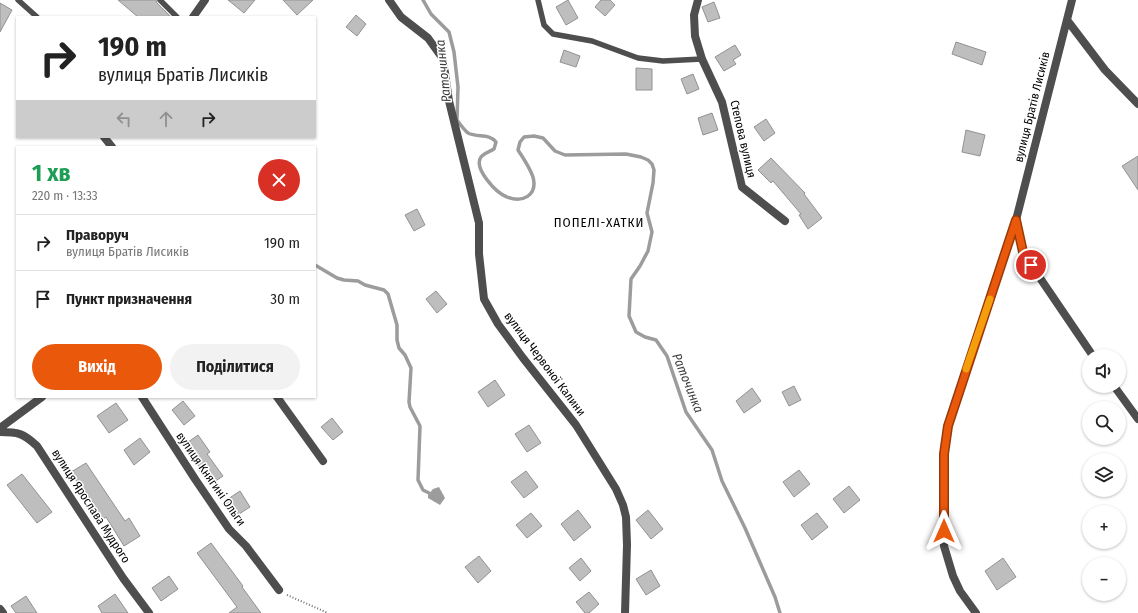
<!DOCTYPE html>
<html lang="uk">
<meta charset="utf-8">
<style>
body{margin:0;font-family:"Fira Sans Condensed",sans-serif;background:#f2f2f2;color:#222;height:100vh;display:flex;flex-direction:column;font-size:15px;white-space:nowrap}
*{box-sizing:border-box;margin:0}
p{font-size:13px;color:#767676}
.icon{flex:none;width:22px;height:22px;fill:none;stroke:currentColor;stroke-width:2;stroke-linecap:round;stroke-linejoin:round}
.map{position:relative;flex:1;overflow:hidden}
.sheet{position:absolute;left:16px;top:146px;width:300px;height:252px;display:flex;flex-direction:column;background:#fff;border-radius:0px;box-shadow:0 1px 3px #0004}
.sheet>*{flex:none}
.banner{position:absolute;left:16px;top:16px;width:300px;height:122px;border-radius:0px;box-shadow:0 1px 3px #0004;background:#fff;color:#222;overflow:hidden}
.fabs{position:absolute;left:1082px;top:349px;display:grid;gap:8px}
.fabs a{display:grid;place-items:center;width:44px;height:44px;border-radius:50%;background:#fff;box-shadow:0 1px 3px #0004;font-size:20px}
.pin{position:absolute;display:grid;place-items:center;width:34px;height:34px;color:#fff;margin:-17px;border:2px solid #fff;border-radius:50%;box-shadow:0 1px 4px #0007}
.me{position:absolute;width:44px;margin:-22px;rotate:0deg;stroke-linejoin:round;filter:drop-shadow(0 0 3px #0008)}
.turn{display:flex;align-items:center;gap:14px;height:84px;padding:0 16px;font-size:18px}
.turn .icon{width:52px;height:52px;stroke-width:2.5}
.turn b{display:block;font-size:28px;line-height:34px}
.lanes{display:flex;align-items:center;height:38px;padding:0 16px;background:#0003;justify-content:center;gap:20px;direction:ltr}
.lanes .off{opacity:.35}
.round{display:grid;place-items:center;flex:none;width:42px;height:42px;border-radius:21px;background:#f2f2f2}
.head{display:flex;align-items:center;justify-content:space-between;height:68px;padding:0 16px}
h1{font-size:24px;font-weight:700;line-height:30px;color:#1e9e55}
.cta{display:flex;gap:8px;margin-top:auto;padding:8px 16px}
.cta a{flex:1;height:46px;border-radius:24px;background:#ea580c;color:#fff;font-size:16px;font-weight:700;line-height:46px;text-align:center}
.cta a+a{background:#f2f2f2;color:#222}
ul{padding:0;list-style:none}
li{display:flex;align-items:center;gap:12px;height:56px;padding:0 16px;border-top:1px solid #e0e0e0}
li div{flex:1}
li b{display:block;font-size:15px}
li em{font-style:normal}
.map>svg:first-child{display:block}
.water{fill:#9c9c9c}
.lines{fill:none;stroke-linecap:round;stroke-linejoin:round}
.stream{stroke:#9c9c9c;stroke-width:3.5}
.building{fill:#bebebe;stroke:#929292}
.path{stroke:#707070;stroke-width:2;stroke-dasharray:1 2;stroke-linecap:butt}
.lane{stroke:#4e4e4e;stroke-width:5.5}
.street{stroke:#4e4e4e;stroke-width:8}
.route-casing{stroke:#983908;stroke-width:10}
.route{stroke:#ea580c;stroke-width:7}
.slow{stroke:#f59e0b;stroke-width:7}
.labels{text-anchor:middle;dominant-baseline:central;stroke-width:3;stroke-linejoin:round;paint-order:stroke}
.street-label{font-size:12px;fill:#000;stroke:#fff}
.water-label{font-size:13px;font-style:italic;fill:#3d3d3d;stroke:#fff}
.neighbourhood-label{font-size:13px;letter-spacing:1px;fill:#000;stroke:#fff}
</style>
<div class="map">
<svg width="1138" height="613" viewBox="0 0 1138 613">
<rect width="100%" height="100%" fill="#fff"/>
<path class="water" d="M439,487L445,498L440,505L428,498V495L433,489Z"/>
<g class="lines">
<path class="stream" d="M423,0L431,14L449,32L454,52L458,87L457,120C460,124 464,130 468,133C478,138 489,133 496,142L494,149C489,152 484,153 481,157C473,168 496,193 507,197C522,203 538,196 533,177C530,168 524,159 518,150L520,142L524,137L534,136L543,138L555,151L565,155L626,154L641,157L648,160L652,164L654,170L653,183L647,213L652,232L648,251L640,266L631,279L629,316L636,332L645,337L656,340L667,356L686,412L712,450L722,481L745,528L775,597L780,613
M315,265L337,278L344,280L358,281L365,285L384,290L388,294L397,325V340L399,348L405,355L411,368L409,402L410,407L420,426L418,480L423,490L429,493"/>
</g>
<path class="building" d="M118,0H156L157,3L171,17H138Z
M228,0H255L244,13Z
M283,0H313L297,15Z
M568,0L578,18L566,25L556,7Z
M601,0H610L615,5L605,16L595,7Z
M714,2L720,18L708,22L702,7Z
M0,3L12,10L0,32Z
M356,15L366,24L357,36L346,27Z
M956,42L986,52L982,65L952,54Z
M735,45L741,55L733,60L736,64L724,71L715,57Z
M564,50L580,56L576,67L560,62Z
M636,68L652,69V90H636Z
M693,74L699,89L687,94L681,79Z
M712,113L718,130L703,135L698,118Z
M766,119L775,133L764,141L754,127Z
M966,130L985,135L980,156L962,152Z
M1138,156V190L1122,166Z
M771,158L805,193L804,194L822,218L808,229L799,215L801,214L773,181L771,183L758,170Z
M417,209L425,225L414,231L405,215Z
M436,291L447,304L437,313L426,299Z
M495,380L505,395L488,407L478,392Z
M794,386L801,400L789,406L782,392Z
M752,388L761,401L744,413L736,401Z
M183,401L195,416L184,425L172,410Z
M116,403L128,420L109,433L97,416Z
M332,418L343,432L333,440L321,427Z
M529,425L541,443L527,452L515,434Z
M198,435L210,452L207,454L223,476L210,485L198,469L200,468L184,445Z
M140,438L150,452L134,465L124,450Z
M86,463L125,521L129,518L140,536L124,546L106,517L103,519L84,489L82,490L71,472Z
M799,470L810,484L794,497L783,482Z
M526,471L538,487L524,498L511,482Z
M22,474L52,512L37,523L7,485Z
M849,486L860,500L844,513L833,499Z
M240,491L250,507L236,516L225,501Z
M578,510L591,527L574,541L561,524Z
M648,510L663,529L651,539L636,520Z
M531,513L542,526L527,538L516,525Z
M817,513L828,527L812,540L801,525Z
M211,543L243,586L242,587L261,613H229L237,607L197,553Z
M479,556L491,571L478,583L465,567Z
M581,558L591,571L580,581L569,568Z
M1003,558L1016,577L997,590L985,571Z
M651,570L660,586L646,595L636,579Z
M169,576L178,589L161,601L152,588Z
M589,592L599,604L589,613H585L576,602Z
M115,594L128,613H102L98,606Z
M26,596L37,613H16L11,606Z"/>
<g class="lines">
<path class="path" d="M287,595L328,613"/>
<path class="lane" d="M18,0L37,17
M160,0L177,17
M538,0L544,25L553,34L592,41L638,58L663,61L702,59"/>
<path class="street" d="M389,0L401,17L428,38L443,59L449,101L479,223V254L484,299L498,324L523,358L576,425L616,489L623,505L626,517L627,545L625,613
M698,0L694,15L695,36L702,59L722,102L742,187L785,221
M1072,0L1016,220L1023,253L1093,356
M193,17L205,0
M1067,20L1105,70L1138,104
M104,137L112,147
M1114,386L1138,419
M142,397L195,479L229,529L246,546L279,590
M277,397L323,461
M0,428L42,397
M0,432C18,432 23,433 37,446L123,578L149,613
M0,609L3,613
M976,613L960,591L953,576L944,546V454L948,426L1016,220"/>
</g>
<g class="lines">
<g class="route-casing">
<path id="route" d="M944,531V454L948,426L1016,220L1023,252L1031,265"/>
</g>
<use href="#route" class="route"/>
<path class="slow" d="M966,369L990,299"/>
</g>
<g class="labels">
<g class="street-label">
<text transform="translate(1032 107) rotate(-76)">вулиця Братів Лисиків</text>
<text transform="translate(743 139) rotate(77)">Степова вулиця</text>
<text transform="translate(545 364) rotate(53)">вулиця Червоної Калини</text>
<text transform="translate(211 479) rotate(55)">вулиця Княгині Ольги</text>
<text transform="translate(91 506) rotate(57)">вулиця Ярослава Мудрого</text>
</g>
<g class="water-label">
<text transform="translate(443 71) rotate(-96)">Раточинка</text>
<text transform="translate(688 383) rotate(68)">Раточинка</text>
</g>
<g class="neighbourhood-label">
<text x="599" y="222">ПОПЕЛІ-ХАТКИ</text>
</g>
</g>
</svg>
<div class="fabs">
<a><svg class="icon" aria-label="sound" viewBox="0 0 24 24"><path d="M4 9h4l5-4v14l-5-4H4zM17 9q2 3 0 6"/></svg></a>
<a><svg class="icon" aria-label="search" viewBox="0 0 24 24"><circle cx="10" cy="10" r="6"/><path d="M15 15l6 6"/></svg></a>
<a><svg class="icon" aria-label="layers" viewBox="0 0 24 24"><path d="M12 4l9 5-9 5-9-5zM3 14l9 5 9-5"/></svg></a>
<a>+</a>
<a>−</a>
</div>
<div class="pin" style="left:1031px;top:265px;background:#d93025"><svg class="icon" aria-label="arrive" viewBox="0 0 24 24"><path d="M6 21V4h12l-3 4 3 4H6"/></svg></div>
<svg class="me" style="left:944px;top:531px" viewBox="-20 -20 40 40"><path d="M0-17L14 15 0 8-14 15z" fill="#ea580c" stroke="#fff" stroke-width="4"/></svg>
<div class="banner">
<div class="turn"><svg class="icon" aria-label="right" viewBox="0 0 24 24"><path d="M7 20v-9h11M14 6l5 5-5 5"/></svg><div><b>190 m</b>вулиця Братів Лисиків</div></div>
<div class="lanes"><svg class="icon off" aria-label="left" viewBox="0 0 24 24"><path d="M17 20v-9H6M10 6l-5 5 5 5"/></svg><svg class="icon off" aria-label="ahead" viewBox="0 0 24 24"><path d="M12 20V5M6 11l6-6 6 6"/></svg><svg class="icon" aria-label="right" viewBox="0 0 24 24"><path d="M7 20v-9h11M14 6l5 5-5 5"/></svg></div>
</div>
<section class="sheet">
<div class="head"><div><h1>1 хв</h1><p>220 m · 13:33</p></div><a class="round" style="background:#d93025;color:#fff"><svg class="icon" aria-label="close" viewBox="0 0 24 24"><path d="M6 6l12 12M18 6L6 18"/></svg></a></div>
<ul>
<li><svg class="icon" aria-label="right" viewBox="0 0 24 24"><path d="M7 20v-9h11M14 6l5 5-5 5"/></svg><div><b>Праворуч</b><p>вулиця Братів Лисиків</p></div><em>190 m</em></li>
<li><svg class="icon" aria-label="arrive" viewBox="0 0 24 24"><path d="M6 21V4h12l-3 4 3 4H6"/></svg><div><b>Пункт призначення</b></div><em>30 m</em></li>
</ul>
<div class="cta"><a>Вихід</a><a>Поділитися</a></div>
</section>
</div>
